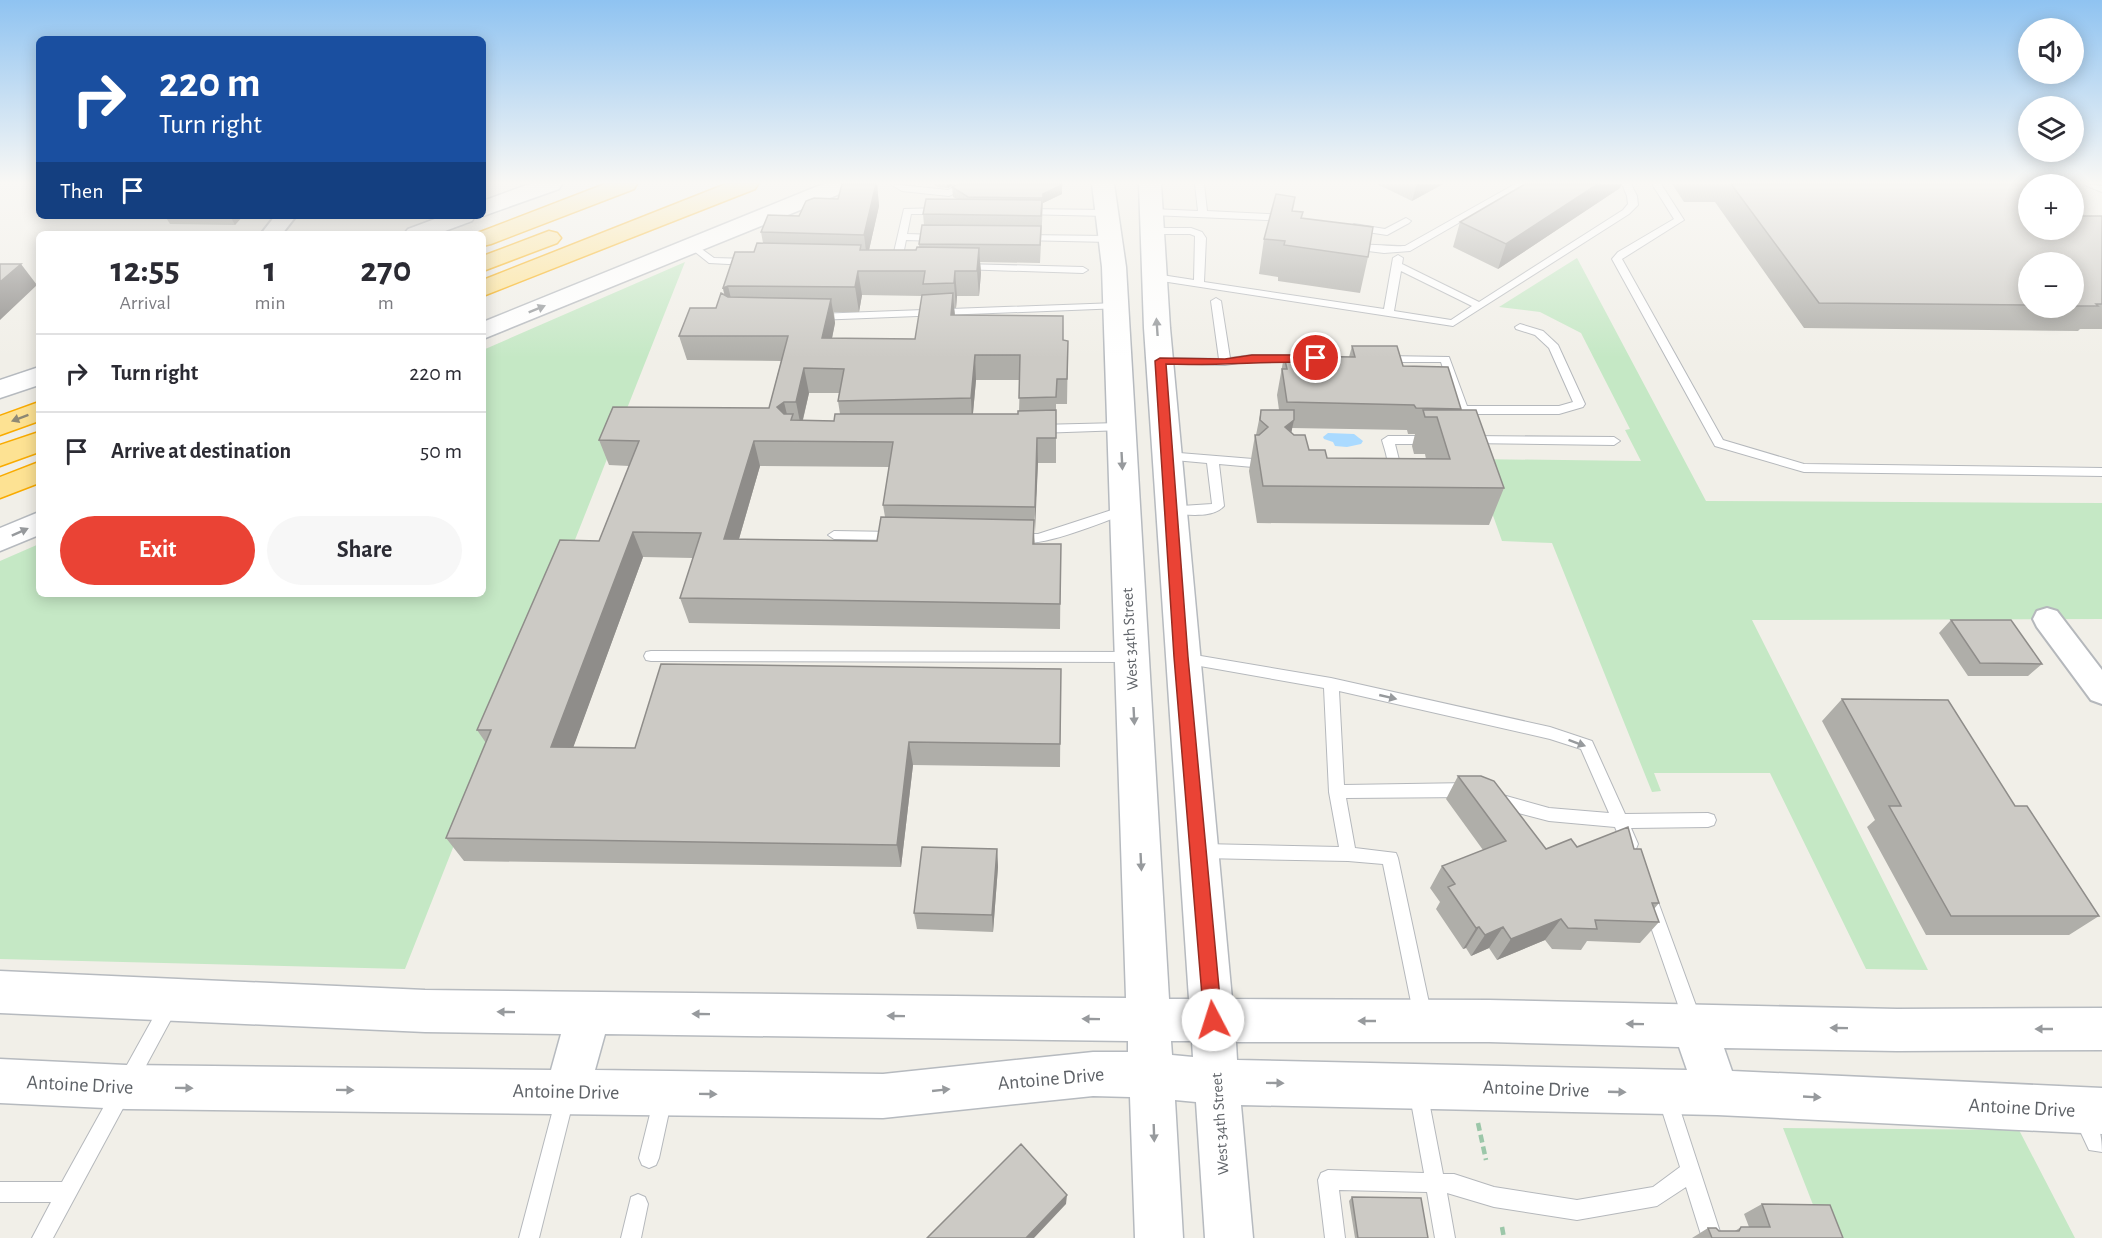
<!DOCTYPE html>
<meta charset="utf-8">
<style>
body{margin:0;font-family:"Alegreya Sans",sans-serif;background:#f7f7f7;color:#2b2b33;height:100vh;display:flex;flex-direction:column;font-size:22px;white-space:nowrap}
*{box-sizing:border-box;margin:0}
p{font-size:20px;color:#7c7c81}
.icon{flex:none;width:33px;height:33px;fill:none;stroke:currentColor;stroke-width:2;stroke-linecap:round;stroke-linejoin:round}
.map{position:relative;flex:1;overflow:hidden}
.sheet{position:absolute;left:36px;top:231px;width:450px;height:366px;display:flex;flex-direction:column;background:#fff;border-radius:9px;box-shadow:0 3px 15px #0003}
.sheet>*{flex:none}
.banner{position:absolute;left:36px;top:36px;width:450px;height:183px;border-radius:9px;box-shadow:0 3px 15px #0003;background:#1a4fa0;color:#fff;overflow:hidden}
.controls{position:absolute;left:2018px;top:18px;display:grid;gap:12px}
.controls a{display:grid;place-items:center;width:66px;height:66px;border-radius:50%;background:#fff;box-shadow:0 3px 15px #0003;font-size:30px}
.pin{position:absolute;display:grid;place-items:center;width:51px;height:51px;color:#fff;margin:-26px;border:3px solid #fff;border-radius:50%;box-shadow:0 2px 6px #0007}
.me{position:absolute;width:66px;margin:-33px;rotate:355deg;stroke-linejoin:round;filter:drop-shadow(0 0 4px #0008)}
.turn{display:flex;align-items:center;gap:21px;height:126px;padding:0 24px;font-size:27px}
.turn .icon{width:78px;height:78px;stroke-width:2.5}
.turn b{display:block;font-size:42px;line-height:51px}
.then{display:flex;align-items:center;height:57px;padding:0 24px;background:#0003;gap:12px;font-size:22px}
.eta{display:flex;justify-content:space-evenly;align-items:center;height:102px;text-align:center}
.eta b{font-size:36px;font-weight:700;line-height:42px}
.action{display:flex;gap:12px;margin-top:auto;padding:12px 24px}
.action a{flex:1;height:69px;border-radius:36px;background:#ea4335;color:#fff;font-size:24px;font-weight:700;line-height:69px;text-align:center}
.action a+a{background:#f7f7f7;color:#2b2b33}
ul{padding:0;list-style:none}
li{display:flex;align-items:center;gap:18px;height:78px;padding:0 24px;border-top:2px solid #e1e1e2}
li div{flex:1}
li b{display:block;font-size:22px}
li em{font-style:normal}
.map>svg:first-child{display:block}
.green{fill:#c5e8c5}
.water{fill:#aadaff}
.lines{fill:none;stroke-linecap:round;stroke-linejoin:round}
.service-casing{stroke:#b5b8bc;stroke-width:2}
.minor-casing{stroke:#b5b8bc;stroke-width:4}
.secondary-casing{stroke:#b6babf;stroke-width:3}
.motorway-casing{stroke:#f9ab00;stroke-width:3}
.path{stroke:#9cc7a9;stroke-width:4.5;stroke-dasharray:8 4;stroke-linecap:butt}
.service{fill:#fff;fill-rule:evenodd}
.minor{fill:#fff;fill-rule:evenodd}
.secondary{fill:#fff;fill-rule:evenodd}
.motorway{fill:#fde293;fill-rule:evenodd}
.wall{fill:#afaea9;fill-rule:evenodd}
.shaded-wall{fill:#8f8d8a}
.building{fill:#cccac5;stroke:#8f8d8a;stroke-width:1.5}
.oneway{fill:#979a9d}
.oneway2{fill:#8e8975}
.route{fill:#ea4335;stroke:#982c22;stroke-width:1.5}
.labels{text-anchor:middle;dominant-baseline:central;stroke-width:4.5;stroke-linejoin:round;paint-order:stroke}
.street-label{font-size:16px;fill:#5f6368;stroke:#fff}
.near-street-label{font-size:20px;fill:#5f6368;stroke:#fff}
</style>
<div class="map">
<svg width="2102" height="1238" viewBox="0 0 2102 1238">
<rect width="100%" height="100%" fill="#f1efe8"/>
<path class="green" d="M1577,258L1706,501L2102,503V619L1752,620L1928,970L1866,969L1770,773H1654L1661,791L1652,792L1552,543L1502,541L1473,459L1641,461L1625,430L1630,429L1581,333L1540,312L1499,307Z
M685,262L405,969L0,959V561L39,544V594H483V350Z
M1783,1128L2019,1130L2075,1238H1826Z"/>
<path class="water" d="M1328,433L1354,434L1363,441L1361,444L1347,447L1335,446L1333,442L1324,439L1323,437Z"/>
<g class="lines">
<g class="service-casing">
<path id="service" d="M890,184L948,190L961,184H973L949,196L902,191Z
M1195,184H1204L1207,211L1288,215L1293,218L1288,221L1152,215L1147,212L1152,209L1198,211Z
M1515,184H1526L1410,251L1384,253L1352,249L1347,246C1353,242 1393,247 1405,246Z
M1622,184H1631L1637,196L1638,205L1629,214L1453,326L1155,280L1150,277L1155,274L1194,280L1195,236L1190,234H1153L1148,231L1153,228H1191L1202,232L1206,238L1204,282L1384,309L1393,258L1398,255L1403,258L1402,264L1479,302L1623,210L1628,204L1627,196ZM1401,271L1472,306L1451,320L1394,311Z
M1652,184H1661L1684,220L1622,259L1723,440L1804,464L2102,468V476L1804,472L1715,446L1612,259L1618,252L1674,219Z
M2086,184L2102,186V192L2087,186Z
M904,209L943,208L948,211L943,214H911L907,234L938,235L943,238L938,241L906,240L901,265L896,268L891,265Z
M1025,209L1106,210L1111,213L1106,216L1022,214V210Z
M1406,218L1411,221L1409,223L1387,235L1354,230L1349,227L1354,224L1385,229Z
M1023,235L1110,236L1115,239L1110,242L1020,240L1018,238Z
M692,242L714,258L748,259L753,262L748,265L709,263L689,247L687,245Z
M963,264L1083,267L1088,270L1083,273L960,269V265Z
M1216,298L1221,301L1230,358L1252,355H1302L1307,358L1302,361H1252L1225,365L1156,363V359L1160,358L1219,359L1211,301Z
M1117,303L1122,306L1121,308L816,320L811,317L816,314Z
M1520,324L1543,331L1558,345L1585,404L1583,407L1559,414H1463L1457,410L1441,362H1384L1379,359L1384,356L1449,357L1467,406H1559L1573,402L1549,348L1535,335L1516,329L1515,327Z
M1120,423L1126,427L1124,430L1038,433L1032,429L1038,425Z
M1388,436H1430L1436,440L1430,444H1395L1400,464L1396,477L1389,479L1383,475C1392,466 1385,451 1382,440Z
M1470,436L1614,437L1620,441L1614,445L1466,443L1464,440L1466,437Z
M1167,452L1253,459L1259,463L1253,467L1219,464L1224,506C1212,519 1187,514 1170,514L1166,513L1164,510L1166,507L1212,504L1207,463L1163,459L1161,456L1163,453Z
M1124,506L1128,507L1130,510L1128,513C1107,520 1026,556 1011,538L1017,534H1038Z
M834,531L896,532L902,536L896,540L834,539L828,535Z
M651,651L1131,652L1136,653L1138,657L1136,661L1131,662L651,661L646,660L644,656L646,652Z
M1183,653L1331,678L1550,727L1592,741L1625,814L1708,813L1714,815L1716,820L1714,825L1708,827L1631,828L1638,844L1636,849L1630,851L1624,849L1615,827L1549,821L1499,808L1494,806L1491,801L1494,796L1499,794L1549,808L1609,813L1581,749L1550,739L1339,691L1344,785L1470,783L1475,785L1478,790L1475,795L1470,797L1346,798L1355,848L1396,853L1398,858L1432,1017L1429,1023L1423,1026L1417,1023L1414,1017L1383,864L1348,861L1202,858L1196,856L1194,851L1196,846L1202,844L1339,847L1329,792L1324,688L1183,663L1178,662L1176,658L1178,654Z
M1652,899L1658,902L1660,907L1702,1022L1699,1028L1693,1031L1687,1028L1684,1022L1644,907L1646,902Z
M169,997L175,1000L178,1006L175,1012L53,1238H32L51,1202H0V1182H62L163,1000Z
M1418,1082L1424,1085L1427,1091L1443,1174H1454L1494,1187L1577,1200L1653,1187L1680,1167L1658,1098L1660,1091L1667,1089L1674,1091L1722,1238H1702L1686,1187L1657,1206L1577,1220L1494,1207L1447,1193L1455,1238H1435L1427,1192L1339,1190L1345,1238H1325L1318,1180L1321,1173L1328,1170L1424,1173L1409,1091L1412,1085Z
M565,1089L572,1091L574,1098L539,1238H519L556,1098L558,1091Z
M663,1089L670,1091L672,1098L659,1158L656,1165L649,1168L642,1165L639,1158L654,1098L656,1091Z
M2083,1109C2099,1115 2102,1137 2102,1152L2089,1150L2074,1118L2076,1111Z
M638,1194L645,1197L648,1204L641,1238H621L631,1197Z"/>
</g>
<g class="minor-casing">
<path id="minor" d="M275,216H296L282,234H261Z
M2047,608L2057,611L2102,670V704L2091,700L2037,627L2033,619L2037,611Z"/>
</g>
<g class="secondary-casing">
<path id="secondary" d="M529,184H562L559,189L483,216V201Z
M823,184H855L852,189L483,339V322Z
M1092,184H1114L1126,267L1169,999H1189L1144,328L1139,184H1161L1170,328L1232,999L1489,1000L1897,1009L2102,1008V1050L1897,1051L1724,1048L1732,1071L2102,1088V1134L1717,1115L1241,1105L1253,1238H1205L1196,1102L1175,1100L1183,1238H1135L1130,1097L1093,1096L883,1118L126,1109L0,1103V1059L126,1065L551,1070L561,1034L425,1032L0,1013V971L425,990L1126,998L1102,267ZM605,1034L1128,1041V1052H1093L883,1074L595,1070ZM1171,1041H1192L1193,1057L1172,1055ZM1236,1042H1489L1679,1047L1687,1070L1237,1060Z
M443,216H475L472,221L437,234H404L408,229Z
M39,367V385L0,398V380Z
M39,512V535L0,551V528Z"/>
</g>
<g class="motorway-casing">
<path id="motorway" d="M605,184H637L634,189L491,244L483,246V234H475Z
M726,184H758L755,189L483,296V280Z
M549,231L557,233L561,238L557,243L483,271V256Z
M39,402V421L0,435V416Z
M39,432V452L0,466V445Z
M39,462V483L0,498V477Z"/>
</g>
<path class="path" d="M1478,1123L1486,1160
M1502,1227L1504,1238"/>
<use href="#service" class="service"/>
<use href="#minor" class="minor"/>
<use href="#secondary" class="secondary"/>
<use href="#motorway" class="motorway"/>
</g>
<path class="wall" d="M842,184H877L879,206L869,250H916L919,247V244L924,225L923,214L957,199L953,197L952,187L1062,184V194L1043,203L1040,263L980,262L981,273L979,296H957L956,308H954L955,315L1063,340L1068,341L1067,404H1056V463H1038L1034,532L1035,544H1061L1060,629L689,623L680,598L693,558L643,557L573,747L635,748L1061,669L1060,767L913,765L901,867L464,861L446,838L486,743L477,730L599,541L629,466L609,465L599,440L769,408L781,361L687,360L679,336L716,308L724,294L723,288L754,252L763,243L761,232L838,199ZM862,295L922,296L915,339L832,338L835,323L834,312H859ZM976,380H1020L1019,411L1018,414H973ZM809,393H839L838,401L840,414L834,421L803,420ZM760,466L889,467L883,505L885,517L877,541L739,539Z
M934,184H955L948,188L937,187Z
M1377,184H1443L1412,201Z
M1672,184H2037L2028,230L2102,216V329H2080L2078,331L1804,328L1715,202H1684ZM2028,262H2073V308H2028Z
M1620,188L1498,269L1453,247L1460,222Z
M1293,211L1302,218L1368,257L1360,293L1278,281V277L1259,274L1264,239Z
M165,216H243L235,225L170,224Z
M1352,346L1403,366L1461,409V410L1504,488L1489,525L1257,523L1249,471L1255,435H1256L1261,410H1279L1277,395L1284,356L1349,357ZM1292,428L1407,430L1408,434H1415L1412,446L1414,454H1425L1426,459L1327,458L1309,450L1291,433Z
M1951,620L2042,664L2028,676H1968L1939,633Z
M1842,699L2099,916L2069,935H1926L1867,827L1875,820L1822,721Z
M1458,776L1546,849L1577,847L1634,849L1659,903L1654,909L1659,922L1640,943L1587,941L1581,950L1552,949L1545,940L1497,960L1489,948L1471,956L1466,948L1463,949L1436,909L1440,902L1430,888L1442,866L1483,850L1446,799Z
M997,849L998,867L993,932L917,929L914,913Z
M1352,1197L1428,1238H1355L1349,1201Z
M1762,1204L1843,1238H1692L1708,1228L1719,1231H1735L1741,1227H1749L1744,1214Z"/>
<path class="shaded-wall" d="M876,184H877L879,206L867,259L864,235Z
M947,184H955L948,188Z
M1417,184H1443L1412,201Z
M1598,184H1622L1620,188L1498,269L1506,244Z
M1062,185V194L1043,203V194Z
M230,216H243L235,225Z
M979,248L981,273L979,296L977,271Z
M21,264L37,285L0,320V282Z
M858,271L862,295L859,312L855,287Z
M955,271L957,296L956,308L954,283Z
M728,286L734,311L729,314L723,288Z
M953,293L955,318L951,315Z
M831,299L835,323L827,363L822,338Z
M975,355L976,380L972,423L971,398Z
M804,368L809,393L801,427L796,402Z
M784,402L790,427L777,407Z
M1294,420L1286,457L1285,427Z
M1037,438L1038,463L1035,532V507Z
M754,441L760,466L732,563L724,539Z
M633,532L643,557L565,770L551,747Z
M909,742L913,765L901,867L897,845Z
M997,849L998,867L993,932L992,915Z
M1561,919L1545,940L1497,960L1511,939Z
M1479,927L1466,948L1463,949L1476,928Z
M1503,927L1489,948L1471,956L1485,935Z
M1067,1195L1066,1204L1034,1238H1026Z"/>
<path class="building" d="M842,184H876L864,235L761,232L768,215L799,216L806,201L814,198L838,199Z
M958,184H1062V185L1043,194V198L968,197L952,187Z
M1525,184H1598L1506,244L1460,222Z
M1731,184H2037H2028V230H2073V216H2102V304H2096L2098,306H2073V262H2028V305L1819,303Z
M1276,194L1295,197L1292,211L1303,212L1301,218L1373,227L1368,257L1284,245L1285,241L1264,239Z
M926,199L1042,200L1041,216L923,214Z
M922,225L1041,226L1040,245L919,244Z
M757,243L861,245L860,250H916L917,247L979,248L977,271H955L954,283L923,284L925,271H858L855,287L728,286L723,288L735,252H754Z
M0,264H21L0,282Z
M721,293L728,297L831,299L822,338L915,339L922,295L953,293L951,315L1063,316V340L1068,341L1067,379H1057L1056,397L1019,398L1020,355H975L971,398L838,401L844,369L804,368L796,402H784L777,407L784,414H793L791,420L834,421L835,414H1018V411L1056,410V438H1037L1035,507L883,505L893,442L754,441L724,539L877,541L881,517L1034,520L1033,544H1061L1060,604L680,598L701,533L633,532L551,747L635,748L661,664L1061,669L1060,744L909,742L897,845L446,838L491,730H477L560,540L599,541L639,441L599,440L613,407L769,408L788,336H679L690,308H716Z
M1352,346H1397L1403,366L1448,367L1461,409L1416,408L1414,405L1287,402L1282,369H1287L1284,356L1355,357Z
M1261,410H1294V420L1285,427L1294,435H1305L1309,450H1325L1327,458L1450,459L1437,417H1425L1423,410H1476L1504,488L1263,486L1255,435H1259L1268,427L1260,420Z
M1951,620H2011L2042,664L1980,663Z
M1842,699L1948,700L2015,806H2027L2099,916H1951L1889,806H1901Z
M1458,776H1481L1494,781L1546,849L1571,839L1577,847L1628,827L1634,849H1641L1659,903H1652L1659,922L1595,920L1597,929L1568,928L1561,919L1511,939L1503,927L1485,935L1479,927L1476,928L1448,887L1455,884L1442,866L1506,841Z
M922,847L997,849L992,915L914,913Z
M1021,1144L1067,1195L1026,1238H927Z
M1352,1197L1421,1198L1428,1238H1358Z
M1762,1204L1830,1205L1843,1238H1712L1708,1228H1716L1719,1231H1739L1741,1227H1770Z"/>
<defs><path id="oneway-solid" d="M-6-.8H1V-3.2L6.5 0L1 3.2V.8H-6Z" transform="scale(1.5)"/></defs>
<g class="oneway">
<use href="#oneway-solid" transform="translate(537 309) rotate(-22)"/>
<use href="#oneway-solid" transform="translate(1157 327) rotate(-94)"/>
<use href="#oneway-solid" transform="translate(1122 461) rotate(87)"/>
<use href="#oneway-solid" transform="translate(20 532) rotate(-24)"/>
<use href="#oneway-solid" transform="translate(1388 697) rotate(13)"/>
<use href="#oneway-solid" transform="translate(1134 716) rotate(87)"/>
<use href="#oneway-solid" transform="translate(1577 743) rotate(20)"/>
<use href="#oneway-solid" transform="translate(1141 862) rotate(87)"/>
<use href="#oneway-solid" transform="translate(506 1012) rotate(-179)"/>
<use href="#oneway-solid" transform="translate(701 1014) rotate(-179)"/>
<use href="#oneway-solid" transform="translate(896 1016) rotate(-179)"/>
<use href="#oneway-solid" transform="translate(1091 1019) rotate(-179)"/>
<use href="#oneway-solid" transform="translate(1367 1021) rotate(-180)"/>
<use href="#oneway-solid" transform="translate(1635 1024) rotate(-179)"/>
<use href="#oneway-solid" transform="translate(1839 1028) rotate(-179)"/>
<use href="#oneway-solid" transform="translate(2044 1029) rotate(180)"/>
<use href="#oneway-solid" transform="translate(1275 1083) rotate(1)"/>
<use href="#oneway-solid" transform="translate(184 1088) rotate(1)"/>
<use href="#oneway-solid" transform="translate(345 1090) rotate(1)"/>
<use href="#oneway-solid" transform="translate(941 1090) rotate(-6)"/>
<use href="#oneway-solid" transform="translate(1617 1092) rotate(2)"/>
<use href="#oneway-solid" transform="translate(708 1094) rotate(1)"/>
<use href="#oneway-solid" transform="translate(1812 1097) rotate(3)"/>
<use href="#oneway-solid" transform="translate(1154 1133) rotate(88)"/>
</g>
<use class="oneway2" href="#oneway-solid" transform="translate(20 418) rotate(159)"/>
<linearGradient id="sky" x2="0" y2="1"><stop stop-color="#8fc3f1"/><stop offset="0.51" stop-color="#f9f8f5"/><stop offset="1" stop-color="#f9f8f5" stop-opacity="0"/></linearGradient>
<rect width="2102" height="358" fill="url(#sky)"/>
<path class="route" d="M1252,355H1316L1322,358L1316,362C1266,361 1217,366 1166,364L1188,657L1222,1020L1220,1027L1213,1029L1207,1027L1204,1020L1174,657L1155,361L1160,358L1225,359Z"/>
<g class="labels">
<g class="street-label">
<text transform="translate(1130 639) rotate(-93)">West 34th Street</text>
<text transform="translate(1220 1124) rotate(-94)">West 34th Street</text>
</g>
<g class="near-street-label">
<text transform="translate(1051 1079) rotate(-5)">Antoine Drive</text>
<text transform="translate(80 1085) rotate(3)">Antoine Drive</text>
<text transform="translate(1536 1089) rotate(2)">Antoine Drive</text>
<text transform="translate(566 1092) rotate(1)">Antoine Drive</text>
<text transform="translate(2022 1108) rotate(3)">Antoine Drive</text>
</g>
</g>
</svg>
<div class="controls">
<a><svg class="icon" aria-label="sound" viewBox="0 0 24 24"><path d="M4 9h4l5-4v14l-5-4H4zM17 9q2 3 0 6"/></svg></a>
<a><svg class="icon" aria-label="layers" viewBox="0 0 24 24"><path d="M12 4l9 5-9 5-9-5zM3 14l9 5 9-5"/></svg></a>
<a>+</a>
<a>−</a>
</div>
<div class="pin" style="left:1316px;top:358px;background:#d93025"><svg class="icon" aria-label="arrive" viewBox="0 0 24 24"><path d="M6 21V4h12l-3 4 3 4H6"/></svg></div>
<svg class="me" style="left:1213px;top:1020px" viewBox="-20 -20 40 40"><circle r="19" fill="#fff"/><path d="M0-13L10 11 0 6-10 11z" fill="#ea4335"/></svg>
<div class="banner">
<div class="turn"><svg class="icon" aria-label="right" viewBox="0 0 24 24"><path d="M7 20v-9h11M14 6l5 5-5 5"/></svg><div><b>220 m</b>Turn right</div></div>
<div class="then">Then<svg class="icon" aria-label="arrive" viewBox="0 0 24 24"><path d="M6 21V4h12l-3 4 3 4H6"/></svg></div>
</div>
<section class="sheet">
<div class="eta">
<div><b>12:55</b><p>Arrival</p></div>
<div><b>1</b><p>min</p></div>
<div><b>270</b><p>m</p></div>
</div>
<ul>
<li><svg class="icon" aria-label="right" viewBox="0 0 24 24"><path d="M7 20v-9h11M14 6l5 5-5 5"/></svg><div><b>Turn right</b></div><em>220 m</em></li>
<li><svg class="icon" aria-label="arrive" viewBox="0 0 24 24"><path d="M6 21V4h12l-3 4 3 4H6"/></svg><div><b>Arrive at destination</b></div><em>50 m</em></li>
</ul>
<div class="action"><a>Exit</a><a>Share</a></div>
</section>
</div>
